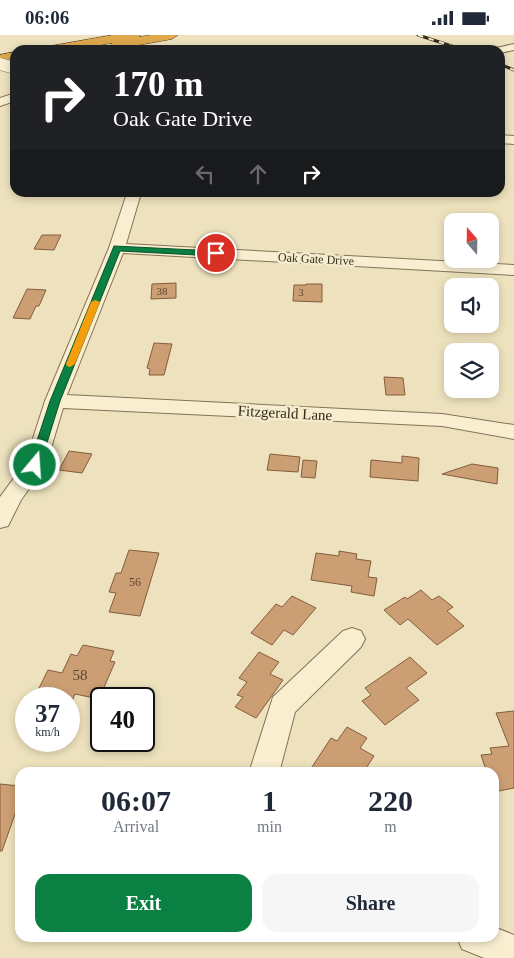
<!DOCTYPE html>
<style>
body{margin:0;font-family:"Times New Roman",serif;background:#f6f6f7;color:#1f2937;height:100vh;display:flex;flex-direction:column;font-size:19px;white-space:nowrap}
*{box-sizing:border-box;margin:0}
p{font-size:16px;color:#747a83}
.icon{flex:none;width:28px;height:28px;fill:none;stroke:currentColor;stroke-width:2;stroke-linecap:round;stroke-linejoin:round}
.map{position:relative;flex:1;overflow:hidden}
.sheet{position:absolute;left:15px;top:732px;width:484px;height:175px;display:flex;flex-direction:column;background:#fff;border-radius:15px;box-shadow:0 2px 8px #0003}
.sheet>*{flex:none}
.guide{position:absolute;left:10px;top:10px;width:495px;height:152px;border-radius:15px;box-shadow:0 2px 8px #0003;background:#202124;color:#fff;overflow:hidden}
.needle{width:32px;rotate:340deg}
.buttons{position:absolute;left:444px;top:178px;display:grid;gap:10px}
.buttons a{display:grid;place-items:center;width:55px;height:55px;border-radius:10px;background:#fff;box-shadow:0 2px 8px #0003;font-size:25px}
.speed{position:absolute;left:15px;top:652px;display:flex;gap:10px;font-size:25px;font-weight:700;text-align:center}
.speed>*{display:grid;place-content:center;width:65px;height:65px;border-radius:50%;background:#fff;box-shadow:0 2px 8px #0003;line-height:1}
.speed small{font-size:12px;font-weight:400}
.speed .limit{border:2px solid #111;border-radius:8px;background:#fff;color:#111}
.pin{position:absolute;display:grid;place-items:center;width:42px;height:42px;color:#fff;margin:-21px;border:2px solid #fff;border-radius:50%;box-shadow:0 1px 5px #0007}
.me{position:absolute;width:55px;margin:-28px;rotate:18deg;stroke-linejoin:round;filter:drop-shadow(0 0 4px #0008)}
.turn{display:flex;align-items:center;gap:18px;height:105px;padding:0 20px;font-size:22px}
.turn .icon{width:65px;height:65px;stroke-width:2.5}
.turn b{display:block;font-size:35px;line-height:42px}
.lanes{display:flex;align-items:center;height:48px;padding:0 20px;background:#0003;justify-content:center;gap:25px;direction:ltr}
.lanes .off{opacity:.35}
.eta{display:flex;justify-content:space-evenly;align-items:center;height:85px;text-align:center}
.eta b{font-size:30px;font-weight:800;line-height:35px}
.button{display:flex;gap:10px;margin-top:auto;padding:10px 20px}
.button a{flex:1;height:58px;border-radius:15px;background:#0b8043;color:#fff;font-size:20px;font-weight:800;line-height:58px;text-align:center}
.button a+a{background:#f6f6f7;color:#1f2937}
.status{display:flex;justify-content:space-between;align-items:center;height:35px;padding:0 25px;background:#fff;direction:ltr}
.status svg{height:14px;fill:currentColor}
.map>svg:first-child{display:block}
.building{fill:#cc9e73;stroke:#845d3c}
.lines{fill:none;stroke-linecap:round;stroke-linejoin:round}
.minor-casing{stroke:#857256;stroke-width:2}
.highway-casing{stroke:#52402b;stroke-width:1}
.minor{fill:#f9efd0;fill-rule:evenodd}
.highway{fill:#dfa84c;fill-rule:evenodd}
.rail-casing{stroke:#34291b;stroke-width:3}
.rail{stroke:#f5eccd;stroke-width:2;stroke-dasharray:5.5;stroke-linecap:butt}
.minor-bridge-casing{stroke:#857256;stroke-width:13;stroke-linecap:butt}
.minor-bridge{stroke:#f9efd0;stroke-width:12}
.route{fill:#0b8043;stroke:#07532c}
.slow{fill:#f59e0b}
.labels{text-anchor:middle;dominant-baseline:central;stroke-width:5;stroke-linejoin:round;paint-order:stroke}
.far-number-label{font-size:11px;fill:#5a4631}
.far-street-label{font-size:12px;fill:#34291b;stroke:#f5eccd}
.number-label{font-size:12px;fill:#5a4631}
.street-label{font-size:15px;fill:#34291b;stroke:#f5eccd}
.near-number-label{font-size:15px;fill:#5a4631}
</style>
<div class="status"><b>06:06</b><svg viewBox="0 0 49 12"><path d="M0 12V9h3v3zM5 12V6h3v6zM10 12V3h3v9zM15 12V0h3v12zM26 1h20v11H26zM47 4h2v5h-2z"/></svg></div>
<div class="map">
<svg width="514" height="923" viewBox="0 0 514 923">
<rect width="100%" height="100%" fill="#ede2bd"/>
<path class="building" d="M42,200H61L54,215L34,214Z
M176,248V263L151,264L152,249Z
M306,249H322V267L293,266L294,250H306Z
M27,254L46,255L39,271H36L30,284L13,283Z
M154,308L172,309L164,340H149L150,334L147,333Z
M384,342L403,343L405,360H386Z
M69,416L92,419L82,438L59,435Z
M270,419L300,422L298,437L267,435Z
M402,421L419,423L418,446L370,442L371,425L402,428Z
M303,425L317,426L315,443L301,442Z
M472,429L498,433L497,449L442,439Z
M129,515L159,518L140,581L109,577L116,558L109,557L116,538H121Z
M339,516L357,519L356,524L371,526L368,542L377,543L374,561L351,557L352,551L311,545L316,518L339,521Z
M421,555L432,565L439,561L453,572L447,576L464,591L437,610L408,584L400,590L384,575L405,562L407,564Z
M292,561L316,573L293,600L284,595L272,610L251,598L276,569L282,572Z
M83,610L114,616L110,626L115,627L99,664L75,659L72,666L69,664L36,659L48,635L62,638L71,619L77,621Z
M259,617L279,627L270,639L283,645L256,683L235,672L243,662L237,660L247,647L239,643Z
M410,622L427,638L406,653L419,665L385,690L362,666L371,660L365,653Z
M514,676V753L494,757V738H487L481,720L492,719L490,713L509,711L496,678Z
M347,692L367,703L360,713L374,721L363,738H308L331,703L337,706Z
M0,749L20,751V765L2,816H0Z"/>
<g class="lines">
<g class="minor-casing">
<path id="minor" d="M514,9V15L500,18V15H495L496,13Z
M15,58V66L0,71V63Z
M500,100L514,101V109L500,108Z
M127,158H141L126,209L514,230V240L123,218L67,360L442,379L514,390V404L442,391L63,373L46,430L21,465L8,491L0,493V462L25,428L45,366L109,213Z
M352,593L361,596L365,604L361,612L295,677L279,738H249L273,662L343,596Z
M494,892L514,900V923H484L462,914L457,902H494Z"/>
</g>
<g class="highway-casing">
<path id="highway" d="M113,0H140L139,2L151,0H178L172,4L117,14L112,13L111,10L112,8L72,15H44L51,11Z
M15,17V25L0,28V20Z"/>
</g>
<use href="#minor" class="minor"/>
<use href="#highway" class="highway"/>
<g class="rail-casing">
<path id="rail" d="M418,0L464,15
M500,29L514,35"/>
</g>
<use href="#rail" class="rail"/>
<g class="minor-bridge-casing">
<path id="minor-bridge" d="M0,29L15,33"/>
</g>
<use href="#minor-bridge" class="minor-bridge"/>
</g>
<path class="route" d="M114,211L216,216L220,218L216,221L120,216L60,366L40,430L35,434L31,433L29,430L50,366Z"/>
<path class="slow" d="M95,265L100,267L75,329L70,332L67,331L66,329L91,267Z"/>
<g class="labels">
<g class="far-number-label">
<text x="162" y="256">38</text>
<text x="301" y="257">3</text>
</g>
<g class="far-street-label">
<text transform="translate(316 224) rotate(3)">Oak Gate Drive</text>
</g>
<g class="number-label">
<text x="135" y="547">56</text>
</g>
<g class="street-label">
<text transform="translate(285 378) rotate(3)">Fitzgerald Lane</text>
</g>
<g class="near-number-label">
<text x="80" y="640">58</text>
</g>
</g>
</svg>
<div class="buttons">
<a><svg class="needle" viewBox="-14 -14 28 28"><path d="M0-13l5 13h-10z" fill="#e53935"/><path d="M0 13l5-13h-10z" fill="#747a83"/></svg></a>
<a><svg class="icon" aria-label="sound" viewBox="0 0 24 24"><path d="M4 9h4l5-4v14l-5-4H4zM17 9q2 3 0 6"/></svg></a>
<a><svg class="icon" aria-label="layers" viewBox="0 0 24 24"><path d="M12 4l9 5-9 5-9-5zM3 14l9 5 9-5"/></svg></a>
</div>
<div class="speed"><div>37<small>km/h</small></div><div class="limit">40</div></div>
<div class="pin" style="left:216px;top:218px;background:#d93025"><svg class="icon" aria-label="arrive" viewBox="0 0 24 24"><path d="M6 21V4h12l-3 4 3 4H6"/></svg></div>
<svg class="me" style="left:35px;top:430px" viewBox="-20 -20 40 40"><circle r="17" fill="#0b8043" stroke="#fff" stroke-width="3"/><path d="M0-11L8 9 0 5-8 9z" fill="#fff"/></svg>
<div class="guide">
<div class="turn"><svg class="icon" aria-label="right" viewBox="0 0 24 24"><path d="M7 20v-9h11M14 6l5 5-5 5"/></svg><div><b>170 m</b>Oak Gate Drive</div></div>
<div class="lanes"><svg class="icon off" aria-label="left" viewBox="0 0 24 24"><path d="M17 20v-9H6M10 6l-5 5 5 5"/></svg><svg class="icon off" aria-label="ahead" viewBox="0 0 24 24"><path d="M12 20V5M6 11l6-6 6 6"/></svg><svg class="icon" aria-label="right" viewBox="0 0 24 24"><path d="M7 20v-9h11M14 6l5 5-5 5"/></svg></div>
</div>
<section class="sheet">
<div class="eta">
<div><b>06:07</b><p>Arrival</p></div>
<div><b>1</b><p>min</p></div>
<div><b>220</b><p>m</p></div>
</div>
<div class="button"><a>Exit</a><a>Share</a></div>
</section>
</div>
